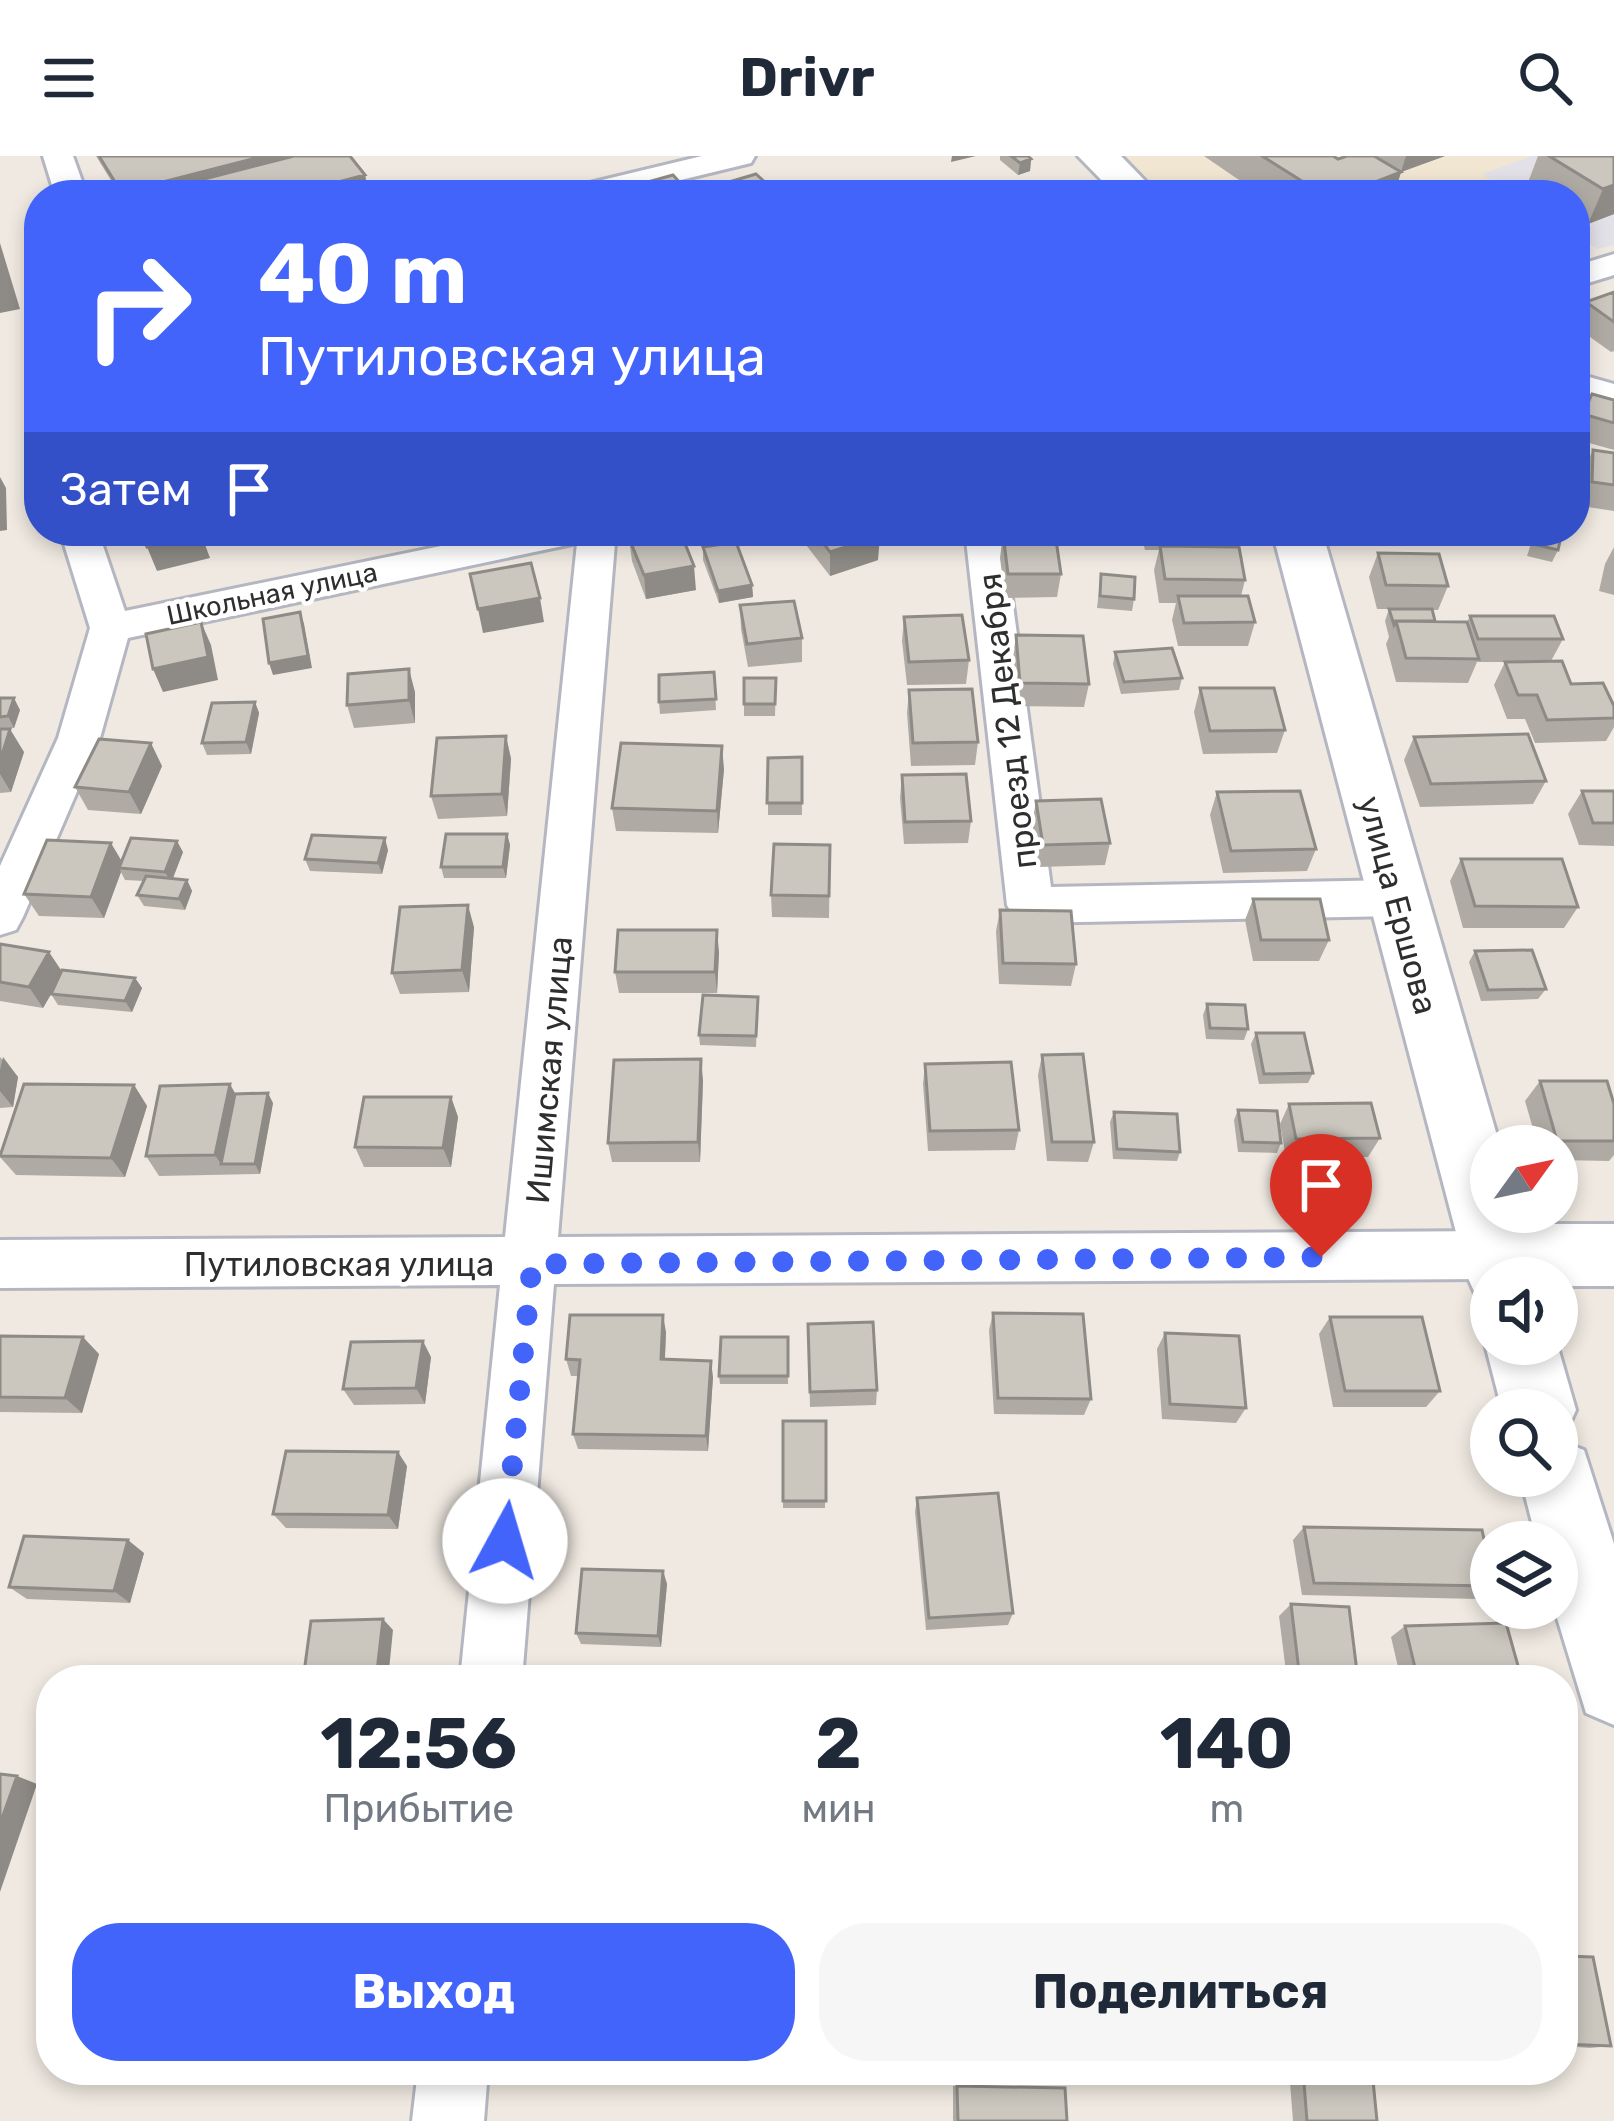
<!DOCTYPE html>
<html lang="ru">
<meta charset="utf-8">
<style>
body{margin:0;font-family:Rubik,sans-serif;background:#f6f6f7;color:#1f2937;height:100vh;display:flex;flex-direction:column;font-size:45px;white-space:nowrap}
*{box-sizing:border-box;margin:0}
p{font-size:39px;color:#747a83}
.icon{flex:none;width:66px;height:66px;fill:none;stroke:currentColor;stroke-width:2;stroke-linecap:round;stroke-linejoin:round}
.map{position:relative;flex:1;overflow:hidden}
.panel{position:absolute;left:36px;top:1509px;width:1542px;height:420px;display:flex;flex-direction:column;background:#fff;border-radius:48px;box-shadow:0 6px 18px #0003}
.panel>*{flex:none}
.top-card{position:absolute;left:24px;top:24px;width:1566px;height:366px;border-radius:48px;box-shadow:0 6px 18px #0003;background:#4264fb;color:#fff;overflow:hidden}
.needle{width:78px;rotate:57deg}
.tools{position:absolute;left:1470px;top:969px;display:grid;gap:24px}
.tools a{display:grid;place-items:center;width:108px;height:108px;border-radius:50%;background:#fff;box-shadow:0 6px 18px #0003;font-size:60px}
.pin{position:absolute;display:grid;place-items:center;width:102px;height:102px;color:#fff;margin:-123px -51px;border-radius:50% 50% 50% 0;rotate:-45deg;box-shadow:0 0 12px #0007}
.pin .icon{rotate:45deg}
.me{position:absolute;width:132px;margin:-66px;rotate:6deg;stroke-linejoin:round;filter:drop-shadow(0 0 9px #0008)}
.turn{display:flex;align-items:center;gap:42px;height:252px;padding:0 36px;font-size:54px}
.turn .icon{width:156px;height:156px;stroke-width:2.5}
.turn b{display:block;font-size:84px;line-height:102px}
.then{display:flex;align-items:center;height:114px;padding:0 36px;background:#0003;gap:24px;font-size:45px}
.eta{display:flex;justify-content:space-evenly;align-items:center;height:204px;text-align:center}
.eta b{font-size:72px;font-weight:700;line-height:84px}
.button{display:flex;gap:24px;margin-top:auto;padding:24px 36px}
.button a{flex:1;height:138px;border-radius:48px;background:#4264fb;color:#fff;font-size:48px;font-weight:700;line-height:138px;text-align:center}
.button a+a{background:#f6f6f7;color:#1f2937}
header{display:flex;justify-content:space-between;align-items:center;height:156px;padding:0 36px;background:#fff;font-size:54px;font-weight:700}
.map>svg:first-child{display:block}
.industrial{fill:#e3e1e8}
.education{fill:#f0e6d1}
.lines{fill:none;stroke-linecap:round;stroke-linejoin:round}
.street-casing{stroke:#b4b7c1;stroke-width:6}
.secondary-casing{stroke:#b4b7c1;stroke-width:6}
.street{fill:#fff;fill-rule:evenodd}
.secondary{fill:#fff;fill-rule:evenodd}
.wall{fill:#afaba4}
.shaded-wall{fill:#8e8b86}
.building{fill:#cbc7bf;stroke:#8e8b86;stroke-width:3}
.route{stroke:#4264fb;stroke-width:21;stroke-dasharray:0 37.8}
.labels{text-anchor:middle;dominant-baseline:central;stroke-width:9;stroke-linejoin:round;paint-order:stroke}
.far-street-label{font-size:27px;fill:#2e2e2e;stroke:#fff}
.street-label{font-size:33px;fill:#2e2e2e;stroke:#fff}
</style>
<header><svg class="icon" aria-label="menu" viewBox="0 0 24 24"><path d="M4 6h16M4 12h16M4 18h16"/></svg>Drivr<svg class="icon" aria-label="search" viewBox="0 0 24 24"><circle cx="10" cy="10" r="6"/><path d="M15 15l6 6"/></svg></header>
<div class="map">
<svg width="1614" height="1965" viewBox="0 0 1614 1965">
<rect width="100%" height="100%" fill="#efe9e1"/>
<path class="industrial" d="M1532,0H1614V89L1597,93L1575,79V39H1513L1481,18Z"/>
<path class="education" d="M1122,0H1532L1482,18L1513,39H1164Z"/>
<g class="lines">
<g class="street-casing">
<path id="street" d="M43,0H73L87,39H55Z
M702,0H755L751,7L619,39H564L569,32Z
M1614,98V119L1575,131V110Z
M1575,217L1614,228V250L1575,239Z
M60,375H98L125,455L514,375H616L558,1081L1497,1075L1516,1082L1524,1099L1516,1116L1491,1123L554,1128L522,1524H460L500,1129L0,1132V1084L505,1081L577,387L128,482L100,582L23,761L16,774L0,779V710L58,582L90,472Z
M965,375H1003L1051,731L1395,724L1411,730L1418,742L1411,754L1395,760L1030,767L1014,762L1007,749Z
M418,1914H488L484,1965H412Z"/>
</g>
<g class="secondary-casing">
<path id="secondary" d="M1078,0H1121L1159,39H1116Z
M1272,375H1322L1500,990H1491V1056H1519L1522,1068H1614V1130H1557V1122H1491V1149L1478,1144L1468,1122Z
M1491,1175V1188H1557L1576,1254L1565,1278L1557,1281V1254H1502L1485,1188Z
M1557,1284L1584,1294L1614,1388V1569L1586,1557L1554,1452L1557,1386H1537L1520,1320H1557Z"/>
</g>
<use href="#street" class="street"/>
<use href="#secondary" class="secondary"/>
</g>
<path class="wall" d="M96,0H350L365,19L369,39H208L205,28L167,39H120Z
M1000,0H1028L1031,3L1030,15L1018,19L1000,4Z
M1204,0H1333L1338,3L1375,0H1445L1401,16L1394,39H1261Z
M1538,0H1614V58L1588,68L1575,59V39H1543L1527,29Z
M1614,136V195L1611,196L1576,171L1586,146Z
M1592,238L1614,244V294L1575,283V277Z
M1593,294L1614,297V355L1581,350V318Z
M803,375H875L878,404L830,420L803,385Z
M902,375H951L910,386Z
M1140,375H1212L1208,391L1245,424L1241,440L1255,466L1248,490H1178L1172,464L1176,447H1159L1154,414L1159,394H1145Z
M1355,375H1415L1412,382L1357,381Z
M1535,375L1562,376L1558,394L1552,406L1527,400Z
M1003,378L1061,418L1057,441L1005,442L1000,402Z
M629,382L696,434L646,443L632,405Z
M703,391L752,429L753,441L719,447L703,404Z
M1614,391V439L1599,435L1605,408Z
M1378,397L1448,430L1438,454H1432L1435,465L1467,466L1470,460L1563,483L1551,505L1571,528L1614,550V571L1606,585L1535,587L1525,563H1507L1494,529L1505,506H1477L1468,527L1396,526L1386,488L1389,481L1385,465L1389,453H1377L1369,421Z
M1101,418L1134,443L1132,455L1097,452Z
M740,449L802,482V506L748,511L741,473Z
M904,461L969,504L966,528L907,529L902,485Z
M1016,479L1089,528L1084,551L1017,550L1013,502Z
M1115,496L1182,522L1179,534L1121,538L1113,508Z
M714,516L716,554L660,558L659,546Z
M776,522L775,560H744V548Z
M1200,532L1285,574L1277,597L1203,598L1194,556Z
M909,534L978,586L975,609L911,610L907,557Z
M415,536V567L354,572L347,549Z
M0,542L20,554L14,572L0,573Z
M255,546L259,557L251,598L207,599L202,587Z
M0,573L24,596L11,636L0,637Z
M506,580L511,603L507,660L438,663L431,640Z
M1414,581L1546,625L1533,648L1420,651L1404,604Z
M802,601V659H768V602Z
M162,610L141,658L88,654L75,631Z
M724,613L718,677L616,675L612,652Z
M902,619L971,665L968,687L904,688L900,642Z
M1582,635H1614V690L1579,689L1568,658Z
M1217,636L1316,693L1307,715L1223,717L1210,659Z
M1036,645L1110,687L1105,709L1039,711L1032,668Z
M507,678L510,689L506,722H444L441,711Z
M830,689L829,762L772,761L771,739Z
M388,694L382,718L310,715L305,703Z
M183,696L173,722L187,724L192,735L185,754L144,750L137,739L144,725L125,724L121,716L104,762L39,760L24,738L122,705Z
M1461,703L1578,751L1564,772H1463L1450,725Z
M1253,743L1329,784L1319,805H1253L1245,764Z
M1000,754L1076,808L1071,830L999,828L996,775Z
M474,771L469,836L400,838L392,817Z
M0,788L62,816L135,822L142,832L132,856L58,849L51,838L53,835L43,852L0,845Z
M1475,795L1546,833L1538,843L1481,845L1469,806Z
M719,796L717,837H619L615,816Z
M758,841L756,891L700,889L699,879Z
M1207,848L1248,873L1244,884L1206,883L1203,859Z
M1256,877L1313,917L1308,927L1259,928L1251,888Z
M1042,899L1094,986L1088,1006L1047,1005L1038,919Z
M0,901L18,921L13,951L0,952Z
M925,908L1019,974L1015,994L928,995L923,928Z
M703,924L700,1006H612L608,987Z
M1540,925L1614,948V999L1609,1005L1557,1004V990H1538L1525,945Z
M134,929L147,950L125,1021L16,1019L0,1001Z
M235,938L273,947L260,1018L159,1020L146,1000Z
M451,941L458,961L451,1011H364L355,991Z
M1289,948L1380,982L1368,1001L1286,1002L1280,968Z
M1238,954L1281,987L1277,997L1238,996L1234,964Z
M1114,956L1180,996L1177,1005L1113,1003L1110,966Z
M993,1157L1091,1243L1084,1259L994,1258L989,1174Z
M1330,1161L1440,1235L1426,1251H1333L1319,1178Z
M808,1168L877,1234L876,1249L810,1251Z
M666,1176L665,1203L713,1221L708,1295L578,1293L573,1278L579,1220H571L566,1203Z
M1165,1177L1246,1252L1236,1267L1162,1263L1157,1193Z
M0,1180L99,1198L82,1257L0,1256Z
M788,1181V1228H720L719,1220Z
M431,1201L425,1248L354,1249L343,1233Z
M783,1265H826L825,1352H783Z
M407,1310L398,1373L286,1372L273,1358Z
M917,1342L1013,1457L1008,1469L926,1474L915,1356Z
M1304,1371L1491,1415V1433L1478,1443L1302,1439L1293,1384Z
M144,1397L130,1447L27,1443L9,1431Z
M663,1415L667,1428L661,1491L581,1488L576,1477Z
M1291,1448L1358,1524H1287L1279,1460Z
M1405,1470L1522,1524H1401L1391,1481Z
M1563,1800L1611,1890L1590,1892L1563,1890Z
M1289,1914H1372L1377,1965H1293Z
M953,1930H957L1067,1965H953Z"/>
<path class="shaded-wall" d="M264,0H314L204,23L205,28L164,39L159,27Z
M952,0H976L951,6Z
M1406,0H1445L1401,16Z
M1031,3L1030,15L1018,19L1020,7Z
M1401,16L1394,39H1342Z
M365,19L369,39H289Z
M1614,29V58L1588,68L1603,33Z
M0,87L20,153L0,157Z
M0,321L6,332L7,374L0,375Z
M200,375L210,402L157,415L147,391Z
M911,375H951L910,386Z
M880,380L878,404L830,420V396Z
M694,410L696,434L646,443L644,419Z
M752,429L753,441L719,447L718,435Z
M540,442L544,466L483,477L478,453Z
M300,456L304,468L312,512L273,519L269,507Z
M201,466L211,489L218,524L163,536L153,513Z
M409,513L415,536V567L409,544Z
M14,542L20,554L14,572L8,560Z
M255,546L259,557L251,598L246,586Z
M10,573L24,596L11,636L0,618V605Z
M506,580L511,603L507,660L502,638Z
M151,587L162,610L141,658L129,636Z
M722,590L724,613L718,677L717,655Z
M507,678L510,689L506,722L503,711Z
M385,682L388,694L382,718L378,707Z
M177,685L183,696L171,727L165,716Z
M111,687L124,709L119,712L121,716L104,762L91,741Z
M187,724L192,735L185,754L179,743Z
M468,749L474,771L469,836L462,814Z
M717,774L719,796L717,837L715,816Z
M49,796L63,817L43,852L29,831Z
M135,822L142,832L132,856L125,845Z
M3,901L18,921L13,951L0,935V914Z
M701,903L703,924L700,1006L698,986Z
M230,928L241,948L221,1008L215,999Z
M134,929L147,950L125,1021L111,1002Z
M268,937L273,947L260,1018L255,1008Z
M451,941L458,961L451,1011L443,992Z
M663,1159L666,1176L664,1219L661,1203Z
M83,1181L99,1198L82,1257L65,1242Z
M423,1185L431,1201L425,1248L416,1232Z
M711,1205L713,1221L708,1295L706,1280Z
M398,1296L407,1310L398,1373L388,1359Z
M128,1384L144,1397L130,1447L114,1435Z
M663,1415L667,1428L661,1491L658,1480Z
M383,1463L393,1474L388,1524H376Z
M17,1620L37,1628L0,1736V1668Z"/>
<path class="building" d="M99,0H264L159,27L167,39H123Z
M294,0H350L365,19L289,39H214L204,23Z
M1011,0H1028L1031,3L1020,7Z
M1262,0H1333L1338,3L1347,0H1374L1401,16L1342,39H1324Z
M1549,0H1614V29L1603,33Z
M756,18L779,39H730L719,29Z
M673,19L691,39H632L626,32Z
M1614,136V166L1586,146Z
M1592,238L1614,244V267L1583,258Z
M1593,294L1614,297V329L1592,326Z
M141,375H199L200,378L147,391Z
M663,375H680L694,410L644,419L629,382Z
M814,375H875L880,380L830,396Z
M1536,375L1562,376L1558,394L1533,388Z
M1055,377L1061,418H1008L1003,378Z
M736,386L752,429L718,435L703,391Z
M1160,390L1239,391L1245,424L1165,423Z
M1378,397L1439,398L1448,430L1386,429Z
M531,407L540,442L478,453L470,418Z
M1101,418L1135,421L1134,443L1100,440Z
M1178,440H1248L1255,466L1184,467Z
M794,445L802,482L747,488L740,449Z
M1389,453H1432L1435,465H1396L1394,469Z
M300,456L308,500L269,507L263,463Z
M962,459L969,504L909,506L904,461Z
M1470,460H1554L1563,483H1478Z
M1396,465L1467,466L1479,503L1406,502Z
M201,466L208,501L153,513L146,478Z
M1016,479L1083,480L1089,528L1020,527Z
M1172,492L1182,522L1124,526L1115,496Z
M1562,505L1571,528L1603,527L1614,550V562L1547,564L1537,539H1518L1505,506Z
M409,513V544L347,549L348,518Z
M714,516L716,543L659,546V519Z
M744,522H776L775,548H744Z
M1200,532H1274L1285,574L1210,575Z
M972,533L978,586L913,587L909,534Z
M0,542H14L8,560L0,561Z
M255,546L246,586L202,587L212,547Z
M0,573H10L0,605Z
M1528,578L1546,625L1431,628L1414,581Z
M506,580L502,638L431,640L437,582Z
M99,583L151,587L129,636L75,631Z
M621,587L722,590L717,655L612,652Z
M802,601V647H767L768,602Z
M966,618L971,665L905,666L902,619Z
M1300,635L1316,693L1231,695L1217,636Z
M1582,635H1614V667H1593Z
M1101,643L1110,687L1043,689L1036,645Z
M446,678H507L503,711H441Z
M312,679L385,682L378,707L305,703Z
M131,682L177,685L165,716L119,712Z
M47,684L111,687L91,741L24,738Z
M774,688L830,689L829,740L771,739Z
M1461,703H1562L1578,751L1475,750Z
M146,720L187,724L179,743L137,739Z
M1253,743H1320L1329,784H1261Z
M468,749L462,814L392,817L400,751Z
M1000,754L1071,755L1076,808L1003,807Z
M618,774H717L715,816H615Z
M0,788L49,796L29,831L0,826Z
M1532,794L1546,833L1488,834L1475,795Z
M62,814L135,822L125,845L51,838Z
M703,839L758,841L756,880L699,879Z
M1207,848L1245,849L1248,873L1210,872Z
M1256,877H1304L1313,917L1264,918Z
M1083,898L1094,986H1052L1042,899Z
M701,903L698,986L608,987L614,904Z
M1011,906L1019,974L930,975L925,908Z
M1540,925H1607L1614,948V985H1557Z
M24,928L134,929L111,1002L0,1000Z
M230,928L215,999L146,1000L160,930Z
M268,937L255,1008H221L235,938Z
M364,941H451L443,992L355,991Z
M1371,947L1380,982L1296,983L1289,948Z
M1238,954L1277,955L1281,987L1243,986Z
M1114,956L1177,958L1180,996L1117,993Z
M993,1157L1083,1158L1091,1243L998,1242Z
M570,1159H663L661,1203L711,1205L706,1280L573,1278L580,1204L566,1203Z
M1330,1161H1422L1440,1235H1345Z
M873,1166L877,1234L810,1236L808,1168Z
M1165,1177L1239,1180L1246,1252L1170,1248Z
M0,1180L83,1181L65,1242L0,1241Z
M721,1181H788V1220H719Z
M423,1185L416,1232L343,1233L351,1186Z
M783,1265H826V1345H783Z
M286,1295L398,1296L388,1359L273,1358Z
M998,1337L1013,1457L929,1462L917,1342Z
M1304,1371L1482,1374L1491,1415V1430L1314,1427Z
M24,1380L128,1384L114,1435L9,1431Z
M582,1413L663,1415L658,1480L576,1477Z
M1291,1448L1349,1451L1358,1524H1300Z
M383,1463L376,1524H303L311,1465Z
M1506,1467L1522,1524H1418L1405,1470Z
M0,1618L17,1620L0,1668Z
M1563,1800L1593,1801L1611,1890L1563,1888Z
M1303,1914H1372L1377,1965H1307Z
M957,1930L1065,1932L1067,1965H958Z"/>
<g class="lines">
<path class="route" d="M505,1385L532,1108L1321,1101"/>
</g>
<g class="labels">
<g class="far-street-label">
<text transform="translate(272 438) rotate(-12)">Школьная улица</text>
</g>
<g class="street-label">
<text transform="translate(1007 565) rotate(-97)">проезд 12 Декабря</text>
<text transform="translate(1398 749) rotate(75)">улица Ершова</text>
<text transform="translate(549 914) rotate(-85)">Ишимская улица</text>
<text x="339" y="1108">Путиловская улица</text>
</g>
</g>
</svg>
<div class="tools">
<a><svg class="needle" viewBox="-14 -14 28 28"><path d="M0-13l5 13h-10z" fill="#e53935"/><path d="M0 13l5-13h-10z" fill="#747a83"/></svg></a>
<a><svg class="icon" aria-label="sound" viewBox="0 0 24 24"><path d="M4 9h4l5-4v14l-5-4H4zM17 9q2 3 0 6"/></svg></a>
<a><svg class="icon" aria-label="search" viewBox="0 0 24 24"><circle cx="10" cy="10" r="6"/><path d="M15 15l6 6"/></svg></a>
<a><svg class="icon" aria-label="layers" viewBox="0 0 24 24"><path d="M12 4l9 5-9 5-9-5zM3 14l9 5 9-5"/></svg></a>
</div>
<div class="pin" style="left:1321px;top:1101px;background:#d93025"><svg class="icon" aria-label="arrive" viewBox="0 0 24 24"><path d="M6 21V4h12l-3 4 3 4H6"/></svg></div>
<svg class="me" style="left:505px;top:1385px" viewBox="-20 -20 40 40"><circle r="19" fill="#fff"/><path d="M0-13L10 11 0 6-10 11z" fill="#4264fb"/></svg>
<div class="top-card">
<div class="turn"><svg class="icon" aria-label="right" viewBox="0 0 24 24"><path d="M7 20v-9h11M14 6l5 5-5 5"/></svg><div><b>40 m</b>Путиловская улица</div></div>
<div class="then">Затем<svg class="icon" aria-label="arrive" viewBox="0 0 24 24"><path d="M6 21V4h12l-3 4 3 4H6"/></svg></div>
</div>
<section class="panel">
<div class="eta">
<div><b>12:56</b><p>Прибытие</p></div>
<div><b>2</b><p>мин</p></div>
<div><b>140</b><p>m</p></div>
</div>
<div class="button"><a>Выход</a><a>Поделиться</a></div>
</section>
</div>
